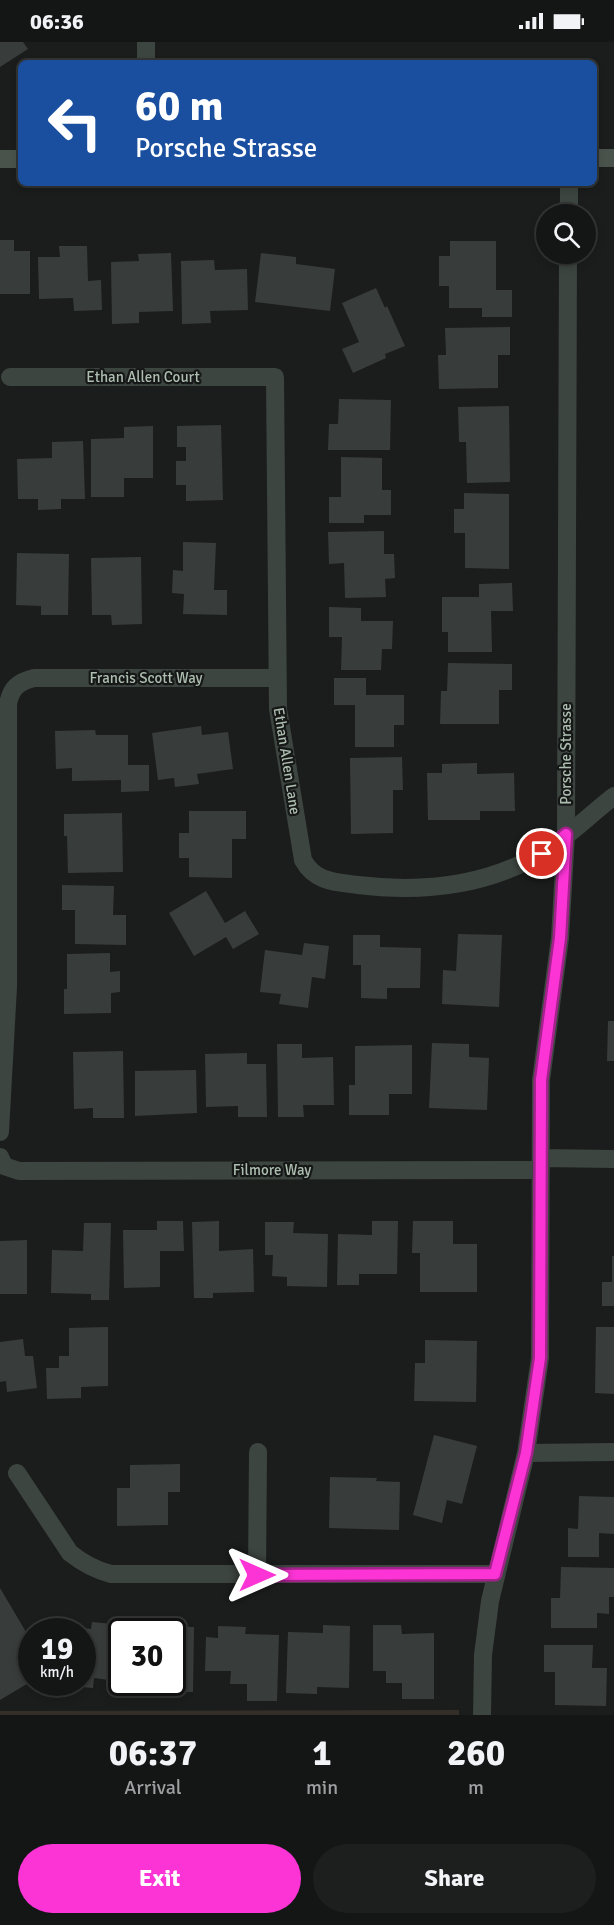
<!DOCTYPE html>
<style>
body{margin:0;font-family:Signika,sans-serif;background:#1d1f1e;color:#f1f3f6;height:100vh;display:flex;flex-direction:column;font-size:22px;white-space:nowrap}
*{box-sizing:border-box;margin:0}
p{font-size:20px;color:#9d9fa0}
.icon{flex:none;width:33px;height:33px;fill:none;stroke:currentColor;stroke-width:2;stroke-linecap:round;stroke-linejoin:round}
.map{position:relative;height:1673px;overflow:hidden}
.side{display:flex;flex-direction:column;background:#141615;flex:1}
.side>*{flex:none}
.hud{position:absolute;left:18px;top:18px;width:579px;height:126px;border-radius:9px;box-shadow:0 3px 9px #0003,0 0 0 2px #333534;background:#1a4fa0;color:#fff;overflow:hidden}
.controls{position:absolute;left:536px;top:162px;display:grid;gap:12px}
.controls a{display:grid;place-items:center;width:60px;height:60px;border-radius:50%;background:#141615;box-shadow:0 3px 9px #0003,0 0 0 2px #333534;font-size:30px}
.speed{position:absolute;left:18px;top:1576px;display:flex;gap:12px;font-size:30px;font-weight:700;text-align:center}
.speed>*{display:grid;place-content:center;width:78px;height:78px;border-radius:50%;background:#141615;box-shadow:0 3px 9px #0003,0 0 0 2px #333534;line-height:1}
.speed small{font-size:15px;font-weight:400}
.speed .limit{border:3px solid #111;border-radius:9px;background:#fff;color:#111}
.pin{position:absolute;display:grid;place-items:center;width:51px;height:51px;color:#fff;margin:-26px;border:3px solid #fff;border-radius:50%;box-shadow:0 2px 6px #0007}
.me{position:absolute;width:66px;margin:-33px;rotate:90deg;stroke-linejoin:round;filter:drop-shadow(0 0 4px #0008)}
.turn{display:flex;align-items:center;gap:21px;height:126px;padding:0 18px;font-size:27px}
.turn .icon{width:78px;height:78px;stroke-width:2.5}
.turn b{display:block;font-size:42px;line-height:51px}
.eta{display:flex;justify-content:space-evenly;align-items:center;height:102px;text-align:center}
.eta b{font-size:36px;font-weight:800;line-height:42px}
.button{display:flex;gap:12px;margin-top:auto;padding:12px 18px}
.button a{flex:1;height:69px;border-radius:36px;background:#fc34d6;color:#fff;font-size:24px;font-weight:800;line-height:69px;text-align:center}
.button a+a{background:#1d1f1e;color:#f1f3f6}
.status{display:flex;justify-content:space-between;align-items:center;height:42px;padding:0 30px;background:#141615;direction:ltr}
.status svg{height:16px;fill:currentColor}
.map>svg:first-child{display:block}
.green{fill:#332f28}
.building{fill:#383c3a}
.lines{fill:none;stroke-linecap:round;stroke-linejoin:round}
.minor{stroke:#3d4540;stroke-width:18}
.secondary{stroke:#49534c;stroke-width:18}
.route-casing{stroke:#a4228b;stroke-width:15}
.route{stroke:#fc34d6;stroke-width:10}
.labels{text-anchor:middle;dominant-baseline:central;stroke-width:4.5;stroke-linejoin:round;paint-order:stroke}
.street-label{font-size:15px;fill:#adbdb0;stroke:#161817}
</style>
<div class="status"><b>06:36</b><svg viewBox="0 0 49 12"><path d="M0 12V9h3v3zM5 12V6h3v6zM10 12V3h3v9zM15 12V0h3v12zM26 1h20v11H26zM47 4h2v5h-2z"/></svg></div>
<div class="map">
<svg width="614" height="1673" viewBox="0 0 614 1673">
<rect width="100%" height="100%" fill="#1b1d1c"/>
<path class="green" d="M459,1668V1673H0V1669Z"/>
<path class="building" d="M0,0H23L28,7L0,25Z
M0,198H14V209H30V252H0Z
M450,199H496V248H512V275H482V266H449V244H439V214H450Z
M59,204H87L88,239L101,238L102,268L74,269L73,256L39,257L38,215H60Z
M171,211L173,269L139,270V281L112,282L111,220L139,219L138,212Z
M261,211L296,215V222L335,227L330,269L255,260Z
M214,218L215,228L247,227L248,268L210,269L211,281L182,282L181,219Z
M376,246L385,266L387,264L405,304L385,312L386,316L353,331L342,307L359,300L342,261Z
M510,285V313H498V346L439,347L438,313H446L445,286Z
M339,357L391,358L390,408H328L329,382H338Z
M509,364L510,440L467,441L466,400H459L458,365Z
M221,383L223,458L186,459V443H176V419H186V405H177V384Z
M153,384V436H124V455H91V397L124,396V385Z
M83,399L85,457H61V467L38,468V457H18L17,417L52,416V400Z
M341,415L382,416V448H391V473H364V481H329V455H341Z
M464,451L509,452V527L465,526V491H454V467H464Z
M384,489V512H394L395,536L385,537L386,555L345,556L344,521L329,522L328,490Z
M183,500L216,501L214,548H227V573L183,572L184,552L172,551L173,528L183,529Z
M17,511L69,512L68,573H41V564L16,563Z
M141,515L142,582L112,583L111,573H92L91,516Z
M512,541L513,569H491L492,610H448V590H442V555H479V542Z
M329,565L361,566V579H393L392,607H382L381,628H341L342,595H329Z
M448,621L512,622V648H499V682H440L441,649H447Z
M334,636H366V653H404V683H394V705H355V663H334Z
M201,684L202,693L228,690L233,727L197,732L199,742L175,745L174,736L158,738L152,691Z
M95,688L96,693H128V723H149V749L121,750V738L72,739V726L56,727L55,689Z
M402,715L403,748H393V791L351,792L350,716Z
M477,721V732L514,731L515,769H480V778H428L427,731H442V722Z
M189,769H246V797H232V836L189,835V816H179V791H189Z
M122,771L123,830L68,831L67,794H64V772Z
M62,843L114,844L113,873H126V903L75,902V868H62Z
M206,849L225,881L245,869L259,892L233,907L226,895L194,914L169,871Z
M458,892L502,893L499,965L442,962L443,928L456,929Z
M353,893H380V905L421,906L420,946H387V957L361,956V923H353Z
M304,901L329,904L325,937L312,935L308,966L279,962L281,952L260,950L265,908L302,913Z
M110,911V930L120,929V950L111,951V971L64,972V947H67V912Z
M608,979H614V1019H607Z
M432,1001L469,1002V1015L489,1016L487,1068L429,1066Z
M277,1002H302V1016L333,1015L334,1063H303L304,1075H278Z
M412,1003V1052H389V1073H349V1043H355V1004Z
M123,1009L124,1076H93V1066L74,1067L73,1010Z
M247,1011V1022H266L267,1075H238V1064L206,1065L205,1012Z
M196,1028L197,1071L135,1074V1029Z
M157,1179H183L184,1209H160V1245L124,1246L123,1188H157Z
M219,1179V1209L253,1207L254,1250L213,1251V1256H194L192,1180Z
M372,1179H398L397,1232H359V1243H337L338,1192L372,1193Z
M413,1179H453V1202H477V1250H420V1211H412Z
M265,1180H294L293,1191L328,1192L327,1245L287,1244V1235L272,1234L273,1213H265Z
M84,1181H111L109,1258H91V1252L51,1251L52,1208L83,1209Z
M27,1198V1252H0V1199Z
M612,1214H614V1264H602V1240H612Z
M108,1285V1344L81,1345V1356L47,1357L46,1326H59V1314H69V1286Z
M596,1285H614V1352L595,1351Z
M23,1297L25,1314H33L37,1346L7,1350L6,1339L0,1340V1300Z
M425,1298L477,1299L476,1360L414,1359L415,1321H425Z
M434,1393L477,1404L462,1462L447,1458L442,1481L413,1473Z
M180,1422V1450H168V1483L117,1484V1446H130V1423Z
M330,1435L377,1436L376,1439L400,1440L399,1488L329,1486Z
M579,1454L614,1455V1492L599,1491V1515H568V1486L578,1487Z
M561,1525L614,1526V1555H609V1572L597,1571V1586H551V1556H560Z
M0,1546L32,1600V1620L27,1623L32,1631V1639L0,1658Z
M92,1580L123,1583L116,1639L94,1636L93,1646L60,1643V1641H82V1590H60L61,1583L91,1587Z
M323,1583L350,1584L349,1646L317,1645V1652L286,1651L288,1590L323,1591Z
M373,1583H401L402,1592L434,1591V1657H402V1641H386V1629H373Z
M167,1584L194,1585L193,1650L131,1649V1641H172V1590H167Z
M218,1584L246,1585L245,1592L279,1593L277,1659H247V1642H230L231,1629H205L206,1595L218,1596Z
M544,1603H593L592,1626H607L606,1664L555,1663V1630H544Z"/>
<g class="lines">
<path class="minor" d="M146,0V21
M569,172V141
M10,335H275L278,667L303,818C315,840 335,840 358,843C416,850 478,845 531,817C562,801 587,775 614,754
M0,1090L8,945V662C11,646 18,640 34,636H277
M0,1115L4,1124L19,1129L541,1128
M541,1116L614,1117
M526,1411L614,1410
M17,1431L70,1511C84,1522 95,1528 111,1532H495
M257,1533L258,1410
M482,1673L483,1613L490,1559L526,1411L540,1316L541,1038L560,896L566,792L568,212"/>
<path class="secondary" d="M594,116H614
M0,117H21"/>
</g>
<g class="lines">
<g class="route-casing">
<path id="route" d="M257,1533L495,1532L526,1411L540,1316L541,1038L560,896L566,792L542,812"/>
</g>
<use href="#route" class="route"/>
</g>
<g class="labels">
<g class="street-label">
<text x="143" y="335">Ethan Allen Court</text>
<text x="146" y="636">Francis Scott Way</text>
<text transform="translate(566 712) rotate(-90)">Porsche Strasse</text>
<text transform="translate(287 719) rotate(81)">Ethan Allen Lane</text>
<text x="272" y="1128">Filmore Way</text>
</g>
</g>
</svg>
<div class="controls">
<a><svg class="icon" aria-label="search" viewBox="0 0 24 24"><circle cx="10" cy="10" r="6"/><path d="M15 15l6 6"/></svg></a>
</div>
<div class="speed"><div>19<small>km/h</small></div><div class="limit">30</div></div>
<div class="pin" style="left:542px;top:812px;background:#d93025"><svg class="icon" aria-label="arrive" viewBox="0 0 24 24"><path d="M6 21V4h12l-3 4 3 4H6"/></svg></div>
<svg class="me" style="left:257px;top:1533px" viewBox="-20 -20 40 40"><path d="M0-17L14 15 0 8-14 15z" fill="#fc34d6" stroke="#fff" stroke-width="4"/></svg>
<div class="hud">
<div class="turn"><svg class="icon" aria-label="left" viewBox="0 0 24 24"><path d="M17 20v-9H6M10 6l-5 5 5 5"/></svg><div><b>60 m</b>Porsche Strasse</div></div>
</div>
</div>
<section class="side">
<div class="eta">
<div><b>06:37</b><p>Arrival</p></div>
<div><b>1</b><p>min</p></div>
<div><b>260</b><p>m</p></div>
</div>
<div class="button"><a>Exit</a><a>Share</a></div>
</section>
